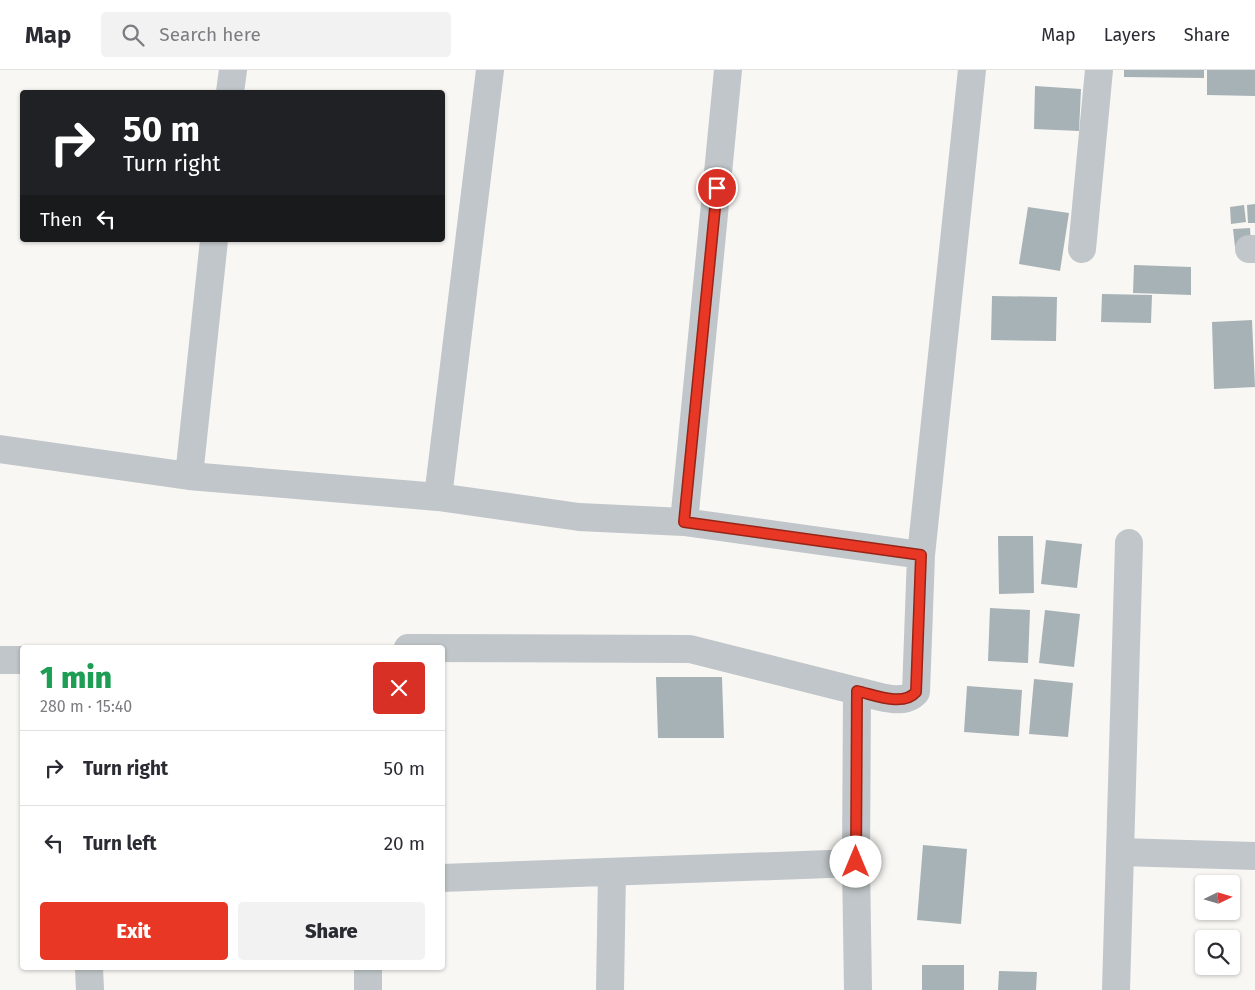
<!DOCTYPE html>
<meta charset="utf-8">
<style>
body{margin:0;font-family:"Fira Sans",sans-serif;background:#f2f2f3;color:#2b2b33;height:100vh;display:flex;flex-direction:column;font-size:19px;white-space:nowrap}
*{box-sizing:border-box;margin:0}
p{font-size:16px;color:#7c7c81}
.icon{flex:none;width:28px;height:28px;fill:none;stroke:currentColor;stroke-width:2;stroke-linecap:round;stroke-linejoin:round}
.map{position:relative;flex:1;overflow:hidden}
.drawer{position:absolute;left:20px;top:575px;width:425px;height:325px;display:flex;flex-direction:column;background:#fff;border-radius:5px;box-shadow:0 1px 4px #0004}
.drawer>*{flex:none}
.guide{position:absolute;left:20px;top:20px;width:425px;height:152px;border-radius:5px;box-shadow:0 1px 4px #0004;background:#202124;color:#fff;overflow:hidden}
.needle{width:32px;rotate:85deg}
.controls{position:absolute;left:1195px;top:805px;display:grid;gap:10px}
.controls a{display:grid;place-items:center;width:45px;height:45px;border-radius:5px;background:#fff;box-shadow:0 1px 4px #0004;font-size:25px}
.pin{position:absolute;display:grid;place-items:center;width:42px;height:42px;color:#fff;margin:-21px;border:2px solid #fff;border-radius:50%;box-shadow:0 1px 5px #0007}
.me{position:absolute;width:55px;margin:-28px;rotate:0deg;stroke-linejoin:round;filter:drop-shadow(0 0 4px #0008)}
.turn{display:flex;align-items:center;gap:18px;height:105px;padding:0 20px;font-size:22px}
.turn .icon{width:65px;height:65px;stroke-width:2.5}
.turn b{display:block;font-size:35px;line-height:42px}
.then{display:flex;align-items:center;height:48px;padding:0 20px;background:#0003;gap:10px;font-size:19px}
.round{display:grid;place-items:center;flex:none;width:52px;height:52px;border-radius:5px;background:#f2f2f3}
.overview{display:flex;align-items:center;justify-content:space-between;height:85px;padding:0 20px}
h1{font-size:30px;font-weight:800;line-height:38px;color:#1e9e55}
.button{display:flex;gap:10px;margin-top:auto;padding:10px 20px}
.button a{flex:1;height:58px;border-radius:5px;background:#e83724;color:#fff;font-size:20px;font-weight:800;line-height:58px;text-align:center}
.button a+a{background:#f2f2f3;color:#2b2b33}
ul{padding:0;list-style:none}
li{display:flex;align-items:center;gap:15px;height:75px;padding:0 20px;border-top:1px solid #e1e1e2}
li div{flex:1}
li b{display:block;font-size:19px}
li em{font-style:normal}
header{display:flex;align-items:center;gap:30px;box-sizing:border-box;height:70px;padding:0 25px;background:#fff;border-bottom:1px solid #e1e1e2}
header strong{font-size:24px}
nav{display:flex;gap:28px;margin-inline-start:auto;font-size:18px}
.search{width:350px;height:45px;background:#f2f2f3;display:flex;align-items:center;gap:12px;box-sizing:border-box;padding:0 18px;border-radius:5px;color:#7c7c81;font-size:19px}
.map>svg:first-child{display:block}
.building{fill:#a7b2b6}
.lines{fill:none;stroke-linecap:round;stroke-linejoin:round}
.minor{stroke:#c0c6c9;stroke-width:28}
.route-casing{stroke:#972417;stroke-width:12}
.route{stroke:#e83724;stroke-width:9}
</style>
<header>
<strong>Map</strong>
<div class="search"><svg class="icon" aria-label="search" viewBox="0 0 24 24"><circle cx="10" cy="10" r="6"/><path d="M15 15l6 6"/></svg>Search here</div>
<nav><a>Map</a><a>Layers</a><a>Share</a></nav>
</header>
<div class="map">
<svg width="1255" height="920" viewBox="0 0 1255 920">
<rect width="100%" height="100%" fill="#f8f7f4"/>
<path class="building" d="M1124,0H1204V8L1124,7Z
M1207,0H1255V26L1207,25Z
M1035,16L1081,19L1079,61L1034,59Z
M1255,134V153H1248L1247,135Z
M1244,135L1246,152L1231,154L1230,137Z
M1028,137L1069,143L1060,201L1019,194Z
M1250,158L1251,176L1235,177L1233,159Z
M1134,195L1191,197V225L1133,223Z
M1102,224L1152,225L1151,253L1101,252Z
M992,226L1057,227L1056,271L991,270Z
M1252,250L1255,317L1214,319L1212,252Z
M998,466H1033L1034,523L999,524Z
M1046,470L1082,474L1077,518L1041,514Z
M990,538L1030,540L1028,593L988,591Z
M1045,540L1080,544L1074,597L1039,593Z
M656,607H722L724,668H658Z
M1034,609L1073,613L1068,667L1029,664Z
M967,616L1022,620L1019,666L964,662Z
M923,775L967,779L961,854L917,850Z
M922,895H964V920H922Z
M999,901L1037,902L1036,920H998Z"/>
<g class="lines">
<path class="minor" d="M230,22L233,0
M1082,179L1099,0
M1249,179H1255
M0,379L189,406L438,427L579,447L684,452L921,485
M189,406L214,170
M438,427L490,0
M684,452L728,0
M408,578L690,579L857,621
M0,590H22
M1120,782L1255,786
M856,793L857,621C875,625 903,637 916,622L921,485L972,0
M442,808L856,793L858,920
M89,898L90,920
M368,920V898
M610,920L612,803
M1116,920L1129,473"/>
</g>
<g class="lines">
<g class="route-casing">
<path id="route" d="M717,118L684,452L921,485L916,622C903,637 875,625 857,621L856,792"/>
</g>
<use href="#route" class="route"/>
</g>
</svg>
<div class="controls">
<a><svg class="needle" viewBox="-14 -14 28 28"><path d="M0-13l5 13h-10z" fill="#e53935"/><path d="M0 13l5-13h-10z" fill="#7c7c81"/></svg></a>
<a><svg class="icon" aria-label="search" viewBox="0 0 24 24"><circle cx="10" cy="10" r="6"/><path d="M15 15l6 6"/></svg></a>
</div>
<div class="pin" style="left:717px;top:118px;background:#d93025"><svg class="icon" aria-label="arrive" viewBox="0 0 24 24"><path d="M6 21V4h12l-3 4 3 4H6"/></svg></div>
<svg class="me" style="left:856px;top:792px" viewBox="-20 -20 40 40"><circle r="19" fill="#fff"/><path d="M0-13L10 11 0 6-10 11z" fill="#e83724"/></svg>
<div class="guide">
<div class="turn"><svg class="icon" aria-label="right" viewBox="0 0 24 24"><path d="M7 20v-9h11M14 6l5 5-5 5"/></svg><div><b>50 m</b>Turn right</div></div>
<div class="then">Then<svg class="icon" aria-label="left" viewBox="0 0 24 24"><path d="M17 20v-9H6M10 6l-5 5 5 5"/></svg></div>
</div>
<section class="drawer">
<div class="overview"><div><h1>1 min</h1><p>280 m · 15:40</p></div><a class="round" style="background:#d93025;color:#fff"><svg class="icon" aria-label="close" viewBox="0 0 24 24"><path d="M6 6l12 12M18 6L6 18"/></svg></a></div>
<ul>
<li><svg class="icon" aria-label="right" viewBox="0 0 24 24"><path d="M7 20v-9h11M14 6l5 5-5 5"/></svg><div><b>Turn right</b></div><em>50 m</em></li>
<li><svg class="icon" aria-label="left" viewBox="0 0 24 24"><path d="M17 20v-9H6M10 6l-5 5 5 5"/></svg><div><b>Turn left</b></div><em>20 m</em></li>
</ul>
<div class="button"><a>Exit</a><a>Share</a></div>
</section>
</div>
